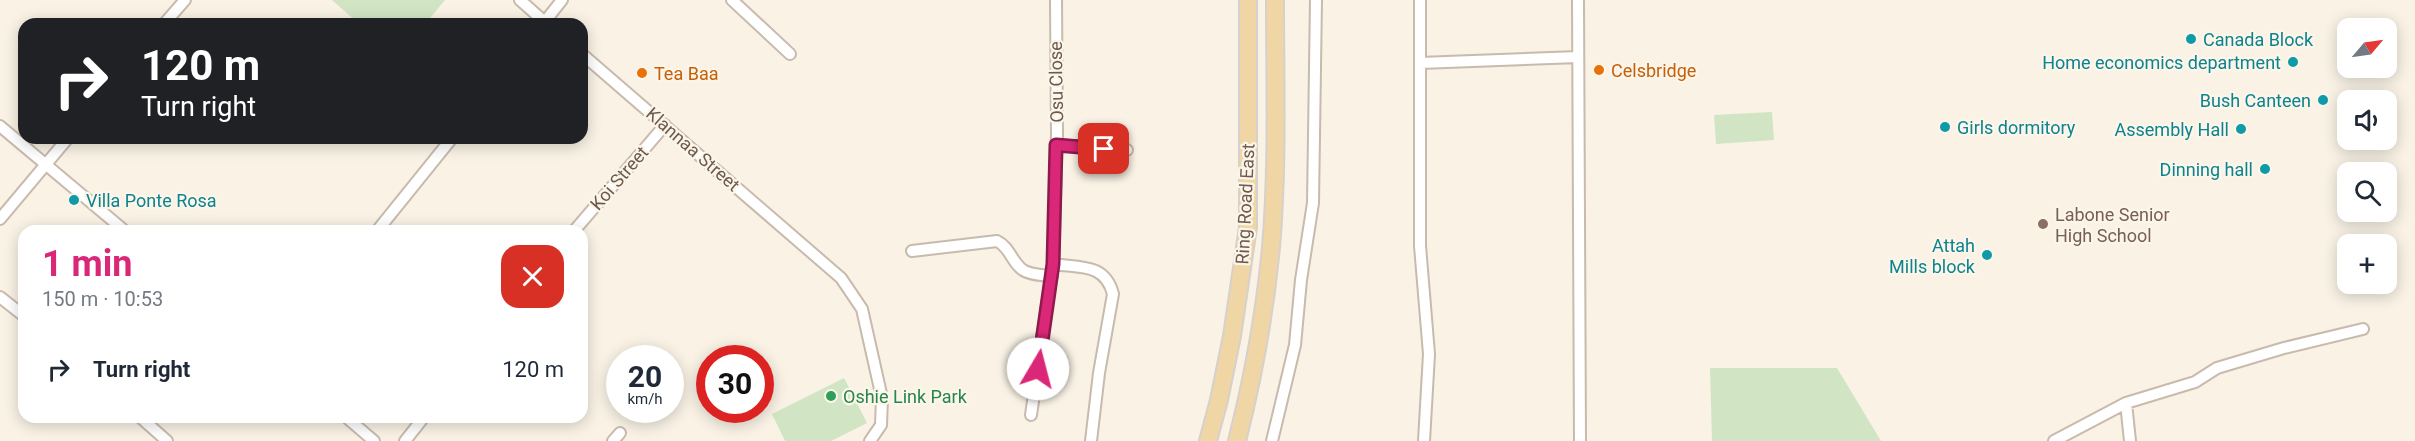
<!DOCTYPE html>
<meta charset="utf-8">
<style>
body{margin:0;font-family:Roboto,sans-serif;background:#f2f2f3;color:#1f2937;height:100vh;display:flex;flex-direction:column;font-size:22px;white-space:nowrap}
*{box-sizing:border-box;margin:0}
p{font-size:20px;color:#747a83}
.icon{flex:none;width:33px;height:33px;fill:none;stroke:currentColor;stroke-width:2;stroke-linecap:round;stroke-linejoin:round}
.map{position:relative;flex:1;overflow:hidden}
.sheet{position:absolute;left:18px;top:225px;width:570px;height:198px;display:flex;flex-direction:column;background:#fff;border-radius:18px;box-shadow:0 3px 15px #0003}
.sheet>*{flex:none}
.banner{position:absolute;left:18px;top:18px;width:570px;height:126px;border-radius:18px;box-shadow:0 3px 15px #0003;background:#202124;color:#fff;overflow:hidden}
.needle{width:39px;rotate:61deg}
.controls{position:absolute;left:2337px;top:18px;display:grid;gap:12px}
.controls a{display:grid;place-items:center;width:60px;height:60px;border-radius:12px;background:#fff;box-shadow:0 3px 15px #0003;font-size:30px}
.speed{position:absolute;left:606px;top:345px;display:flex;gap:12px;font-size:30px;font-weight:700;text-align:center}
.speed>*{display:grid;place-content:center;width:78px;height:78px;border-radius:50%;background:#fff;box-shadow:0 3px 15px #0003;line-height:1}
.speed small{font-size:15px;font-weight:400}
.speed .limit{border:9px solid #d22;background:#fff;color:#111}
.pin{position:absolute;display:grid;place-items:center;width:51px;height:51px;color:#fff;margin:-26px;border-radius:12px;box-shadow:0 3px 9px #0006}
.me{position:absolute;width:66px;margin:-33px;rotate:8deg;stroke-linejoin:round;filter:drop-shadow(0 0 4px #0008)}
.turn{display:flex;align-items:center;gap:21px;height:126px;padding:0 24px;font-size:27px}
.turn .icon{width:78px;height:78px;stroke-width:2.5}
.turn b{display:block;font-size:42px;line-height:51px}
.round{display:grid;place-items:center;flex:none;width:63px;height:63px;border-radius:18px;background:#f2f2f3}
.overview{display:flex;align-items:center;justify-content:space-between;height:102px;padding:0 24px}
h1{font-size:36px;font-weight:700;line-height:45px;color:#db2777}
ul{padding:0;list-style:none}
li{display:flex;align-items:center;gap:18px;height:84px;padding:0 24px}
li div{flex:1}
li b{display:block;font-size:22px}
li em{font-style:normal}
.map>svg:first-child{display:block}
.green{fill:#d1e5c5}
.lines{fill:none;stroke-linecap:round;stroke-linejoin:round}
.street-casing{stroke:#c8baad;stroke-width:14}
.primary-casing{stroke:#d6d1cd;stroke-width:20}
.street{stroke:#fff;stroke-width:10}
.primary{stroke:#f0d5a5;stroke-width:16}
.route-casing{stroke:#8e194d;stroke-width:15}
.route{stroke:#db2777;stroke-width:10}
.culture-dot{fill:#0f9aa8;stroke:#fcf6ea;stroke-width:2}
.food-dot{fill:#e8710a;stroke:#fcf6ea;stroke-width:2}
.education-dot{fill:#8d6e63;stroke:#fcf6ea;stroke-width:2}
.leisure-dot{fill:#2e9e5b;stroke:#fcf6ea;stroke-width:2}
.labels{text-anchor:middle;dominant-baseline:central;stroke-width:4.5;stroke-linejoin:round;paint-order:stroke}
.culture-label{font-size:18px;fill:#0d838f;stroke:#fcf6ea;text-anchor:end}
.food-label{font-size:18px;fill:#c56008;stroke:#fcf6ea;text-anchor:start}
.street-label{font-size:18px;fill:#6e5a4d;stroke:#fcf6ea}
.education-label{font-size:18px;fill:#785e54;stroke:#fcf6ea;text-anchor:start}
.leisure-label{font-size:18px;fill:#27864d;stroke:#fcf6ea;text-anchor:start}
</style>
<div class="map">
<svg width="2415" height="441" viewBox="0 0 2415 441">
<rect width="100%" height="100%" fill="#f9f2e5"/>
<path class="green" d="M332,0H445L425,24H359Z
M1772,112L1774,140L1716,144L1714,115Z
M1710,368H1837L1881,441H1712Z
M844,378L867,423L831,441H785L772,414Z"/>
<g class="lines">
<g class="street-casing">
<path id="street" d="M520,0L547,24
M732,0L790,54
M1420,0V246L1429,354L1424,441
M1578,0L1580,441
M164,24L185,0
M543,24L562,0
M582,54L841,278L862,309L882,398L881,425L870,441
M1420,63L1578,57
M0,126L125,231
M1056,145L1127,150
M0,219L68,138
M377,231L452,138
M574,231L665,125
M912,251L997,241C1010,247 1012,263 1023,270C1030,275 1043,275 1052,276
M1053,264C1080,268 1105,263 1113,294L1099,373L1091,441
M0,297L24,316
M2126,403L2130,441
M1031,415L1053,264L1057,134L1056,0
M140,417L167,441
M346,417L374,441
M405,441L424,417
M613,441L620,433
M1272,441L1295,345L1301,280L1313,203L1316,0
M2054,441L2126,403L2195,382L2217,368L2284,348L2363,329"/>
</g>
<g class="primary-casing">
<path id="primary" d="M1208,441L1219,400L1232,336L1248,227V0
M1237,441C1253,378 1265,312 1271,247C1278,165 1275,82 1275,0"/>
</g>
<use href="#street" class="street"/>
<use href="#primary" class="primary"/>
</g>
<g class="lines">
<g class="route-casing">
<path id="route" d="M1038,369L1053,264L1056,145L1104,149"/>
</g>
<use href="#route" class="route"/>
</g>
<g class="culture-dot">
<circle cx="2191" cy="39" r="6"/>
<circle cx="2293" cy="62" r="6"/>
<circle cx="2323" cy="100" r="6"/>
<circle cx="1945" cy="127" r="6"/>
<circle cx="2241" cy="129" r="6"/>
<circle cx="2265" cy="169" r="6"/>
<circle cx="74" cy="200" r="6"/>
<circle cx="1987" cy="255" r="6"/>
</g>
<g class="food-dot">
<circle cx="1599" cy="70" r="6"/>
<circle cx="642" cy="73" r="6"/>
</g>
<circle class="education-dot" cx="2043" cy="224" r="6"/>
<circle class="leisure-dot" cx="831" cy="396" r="6"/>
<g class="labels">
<g class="culture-label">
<text x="2203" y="39" text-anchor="start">Canada Block</text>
<text x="2281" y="62">Home economics department</text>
<text x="2311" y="100">Bush Canteen</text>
<text x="1957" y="127" text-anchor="start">Girls dormitory</text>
<text x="2229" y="129">Assembly Hall</text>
<text x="2253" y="169">Dinning hall</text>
<text x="86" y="200" text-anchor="start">Villa Ponte Rosa</text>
<text x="1975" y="245">Attah<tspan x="1975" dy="21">Mills block</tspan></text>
</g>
<g class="food-label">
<text x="1611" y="70">Celsbridge</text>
<text x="654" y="73">Tea Baa</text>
</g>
<g class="street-label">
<text transform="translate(1056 82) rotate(-91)">Osu Close</text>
<text transform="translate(693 149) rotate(41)">Klannaa Street</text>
<text transform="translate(619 178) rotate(-49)">Koi Street</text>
<text transform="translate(1245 204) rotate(-87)">Ring Road East</text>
</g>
<g class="education-label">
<text x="2055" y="214">Labone Senior<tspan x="2055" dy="21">High School</tspan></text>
</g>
<g class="leisure-label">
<text x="843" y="396">Oshie Link Park</text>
</g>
</g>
</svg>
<div class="controls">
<a><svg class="needle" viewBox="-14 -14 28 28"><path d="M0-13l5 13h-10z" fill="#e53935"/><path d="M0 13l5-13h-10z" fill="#747a83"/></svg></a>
<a><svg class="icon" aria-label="sound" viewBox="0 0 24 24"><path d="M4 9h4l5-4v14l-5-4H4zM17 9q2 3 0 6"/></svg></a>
<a><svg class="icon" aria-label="search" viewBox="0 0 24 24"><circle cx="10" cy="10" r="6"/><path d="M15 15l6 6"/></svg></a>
<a>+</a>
</div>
<div class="speed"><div>20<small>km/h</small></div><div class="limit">30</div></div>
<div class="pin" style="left:1104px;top:149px;background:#d93025"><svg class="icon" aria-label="arrive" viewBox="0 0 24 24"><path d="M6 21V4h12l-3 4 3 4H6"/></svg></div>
<svg class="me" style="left:1038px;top:369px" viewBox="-20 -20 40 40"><circle r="19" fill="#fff"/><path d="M0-13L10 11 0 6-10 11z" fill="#db2777"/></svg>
<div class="banner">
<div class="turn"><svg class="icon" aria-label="right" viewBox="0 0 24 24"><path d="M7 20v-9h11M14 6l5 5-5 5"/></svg><div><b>120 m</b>Turn right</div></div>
</div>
<section class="sheet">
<div class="overview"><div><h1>1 min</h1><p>150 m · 10:53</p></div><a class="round" style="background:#d93025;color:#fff"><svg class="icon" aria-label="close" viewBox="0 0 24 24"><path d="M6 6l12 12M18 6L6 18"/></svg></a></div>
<ul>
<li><svg class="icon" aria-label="right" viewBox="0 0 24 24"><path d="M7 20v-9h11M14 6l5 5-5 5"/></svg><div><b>Turn right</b></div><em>120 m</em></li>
</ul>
</section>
</div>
